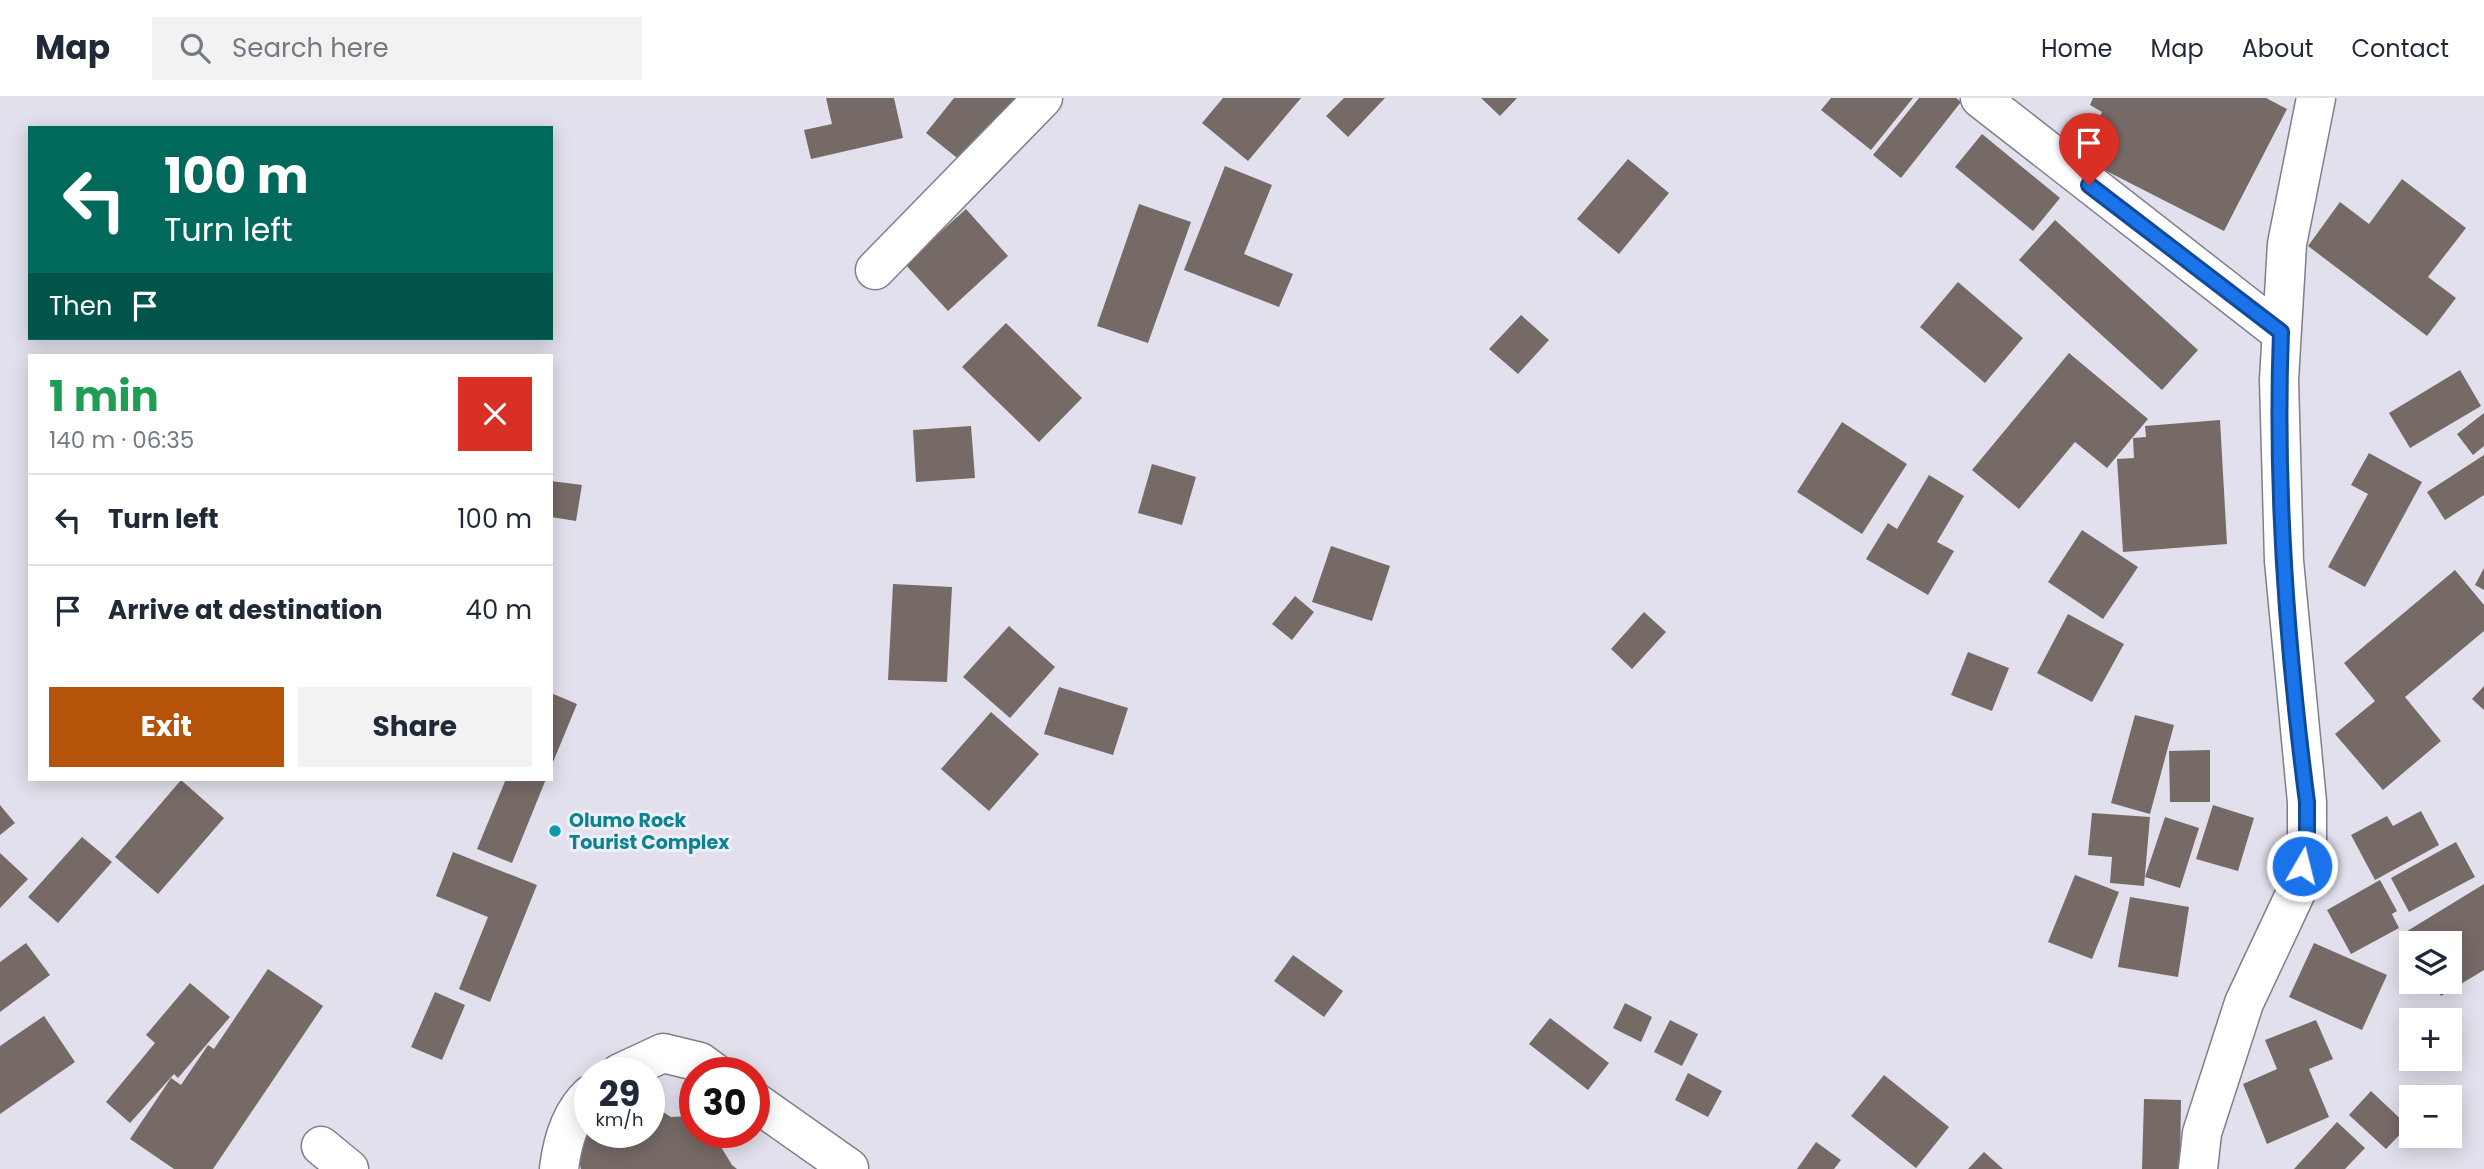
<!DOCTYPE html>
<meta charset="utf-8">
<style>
body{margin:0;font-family:Poppins,sans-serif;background:#f2f2f3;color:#1f2937;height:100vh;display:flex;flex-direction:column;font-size:26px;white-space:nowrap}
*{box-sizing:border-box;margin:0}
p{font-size:23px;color:#747a83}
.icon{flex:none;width:38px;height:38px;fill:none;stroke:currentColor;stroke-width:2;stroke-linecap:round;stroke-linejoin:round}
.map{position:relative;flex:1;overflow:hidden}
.panel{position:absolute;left:28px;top:256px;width:525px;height:427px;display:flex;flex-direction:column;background:#fff;border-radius:0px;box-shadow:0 4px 18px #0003}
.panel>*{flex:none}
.top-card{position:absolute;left:28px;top:28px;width:525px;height:214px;border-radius:0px;box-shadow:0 4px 18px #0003;background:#00695c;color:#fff;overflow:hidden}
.tools{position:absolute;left:2399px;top:833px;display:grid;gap:14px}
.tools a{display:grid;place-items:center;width:63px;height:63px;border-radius:0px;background:#fff;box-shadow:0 4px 18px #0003;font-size:35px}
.speed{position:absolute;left:574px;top:959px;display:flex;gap:14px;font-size:35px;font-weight:700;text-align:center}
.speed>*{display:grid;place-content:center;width:91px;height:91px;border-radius:50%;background:#fff;box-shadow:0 4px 18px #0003;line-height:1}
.speed small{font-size:18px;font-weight:400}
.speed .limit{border:10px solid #d22;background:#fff;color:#111}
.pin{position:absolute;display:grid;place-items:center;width:60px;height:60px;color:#fff;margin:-72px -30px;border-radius:50% 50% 50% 0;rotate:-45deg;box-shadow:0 0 7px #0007}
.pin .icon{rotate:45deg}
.me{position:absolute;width:77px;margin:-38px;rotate:8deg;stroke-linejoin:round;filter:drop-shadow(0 0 5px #0008)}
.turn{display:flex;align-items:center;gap:24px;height:147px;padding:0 21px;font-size:32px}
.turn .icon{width:91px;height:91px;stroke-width:2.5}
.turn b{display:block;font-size:49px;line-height:60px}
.then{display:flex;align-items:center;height:66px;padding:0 21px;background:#0003;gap:14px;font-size:26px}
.round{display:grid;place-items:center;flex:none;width:74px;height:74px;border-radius:0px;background:#f2f2f3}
.head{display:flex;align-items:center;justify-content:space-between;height:119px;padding:0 21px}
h1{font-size:42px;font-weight:700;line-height:52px;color:#1e9e55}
.primary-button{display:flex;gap:14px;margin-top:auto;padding:14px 21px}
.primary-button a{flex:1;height:80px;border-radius:0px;background:#b45309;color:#fff;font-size:28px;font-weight:700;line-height:80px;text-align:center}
.primary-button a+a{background:#f2f2f3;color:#1f2937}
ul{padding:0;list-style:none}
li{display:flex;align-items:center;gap:21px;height:91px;padding:0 21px;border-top:2px solid #e0e1e3}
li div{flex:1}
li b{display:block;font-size:26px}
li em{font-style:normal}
header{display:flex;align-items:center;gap:42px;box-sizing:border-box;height:98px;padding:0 35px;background:#fff;border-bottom:2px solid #e0e1e3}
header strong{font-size:33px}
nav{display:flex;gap:38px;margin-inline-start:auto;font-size:24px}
.search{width:490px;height:63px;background:#f2f2f3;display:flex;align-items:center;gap:18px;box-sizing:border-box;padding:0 24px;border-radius:0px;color:#747a83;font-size:26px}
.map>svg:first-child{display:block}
.building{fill:#766a67}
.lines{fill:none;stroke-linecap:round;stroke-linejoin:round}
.minor-casing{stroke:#7f7f89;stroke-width:41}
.minor{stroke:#fff;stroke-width:38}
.route-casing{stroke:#114b97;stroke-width:18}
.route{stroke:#1a73e8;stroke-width:12}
.culture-dot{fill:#0f9aa8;stroke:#eeeefa;stroke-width:2.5}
.labels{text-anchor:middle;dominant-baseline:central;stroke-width:6;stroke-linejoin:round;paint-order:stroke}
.culture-label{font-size:19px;font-weight:bold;fill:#0d838f;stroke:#eeeefa;text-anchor:start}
</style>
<header>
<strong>Map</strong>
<div class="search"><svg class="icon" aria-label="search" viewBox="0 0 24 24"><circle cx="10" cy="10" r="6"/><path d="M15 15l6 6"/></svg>Search here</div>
<nav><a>Home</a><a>Map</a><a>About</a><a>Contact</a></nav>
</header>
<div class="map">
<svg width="2484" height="1071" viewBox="0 0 2484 1071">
<rect width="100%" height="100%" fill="#e1e0ec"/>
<path class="building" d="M826,0H894L903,40L811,61L804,32L832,26Z
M954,0H1020L966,67L926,35Z
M1223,0H1301L1248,63L1202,25Z
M1344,0H1385L1348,39L1326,18Z
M1481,0H1517L1500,18Z
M1831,0H1913L1871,52L1821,12Z
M1919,0H1956L1961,4L1901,80L1873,57Z
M2093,0H2266L2287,11L2224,133L2079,59L2102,14L2090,7Z
M1982,36L2060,100L2033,133L1955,69Z
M1628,61L1669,95L1619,156L1577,121Z
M1225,68L1272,87L1244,156L1293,176L1279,209L1184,172Z
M2402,81L2466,130L2428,179L2456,200L2427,238L2308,148L2340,104L2369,126Z
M1139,106L1191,124L1148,245L1097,228Z
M966,111L1008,158L948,213L905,166Z
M2055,122L2198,252L2162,292L2019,162Z
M1958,184L2023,240L1985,285L1920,229Z
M1521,217L1549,242L1518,276L1489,251Z
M1006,225L1082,300L1039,344L962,269Z
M2069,255L2148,321L2107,370L2075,344L2019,411L1972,372Z
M2460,272L2481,308L2410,350L2389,315Z
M2484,315V348L2473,357L2457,336Z
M2220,322L2227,446L2123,454L2117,361L2134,360L2133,340L2146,339L2145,328Z
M1842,324L1907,366L1862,436L1797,394Z
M971,328L975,380L916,384L913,332Z
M2369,355L2422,384L2365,489L2328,469L2368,396L2351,387Z
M2484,357V397L2445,422L2427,394Z
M1152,366L1196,379L1182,427L1138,415Z
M1929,377L1964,398L1937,444L1954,453L1928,497L1866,461L1888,425L1897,431Z
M551,383L582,387L576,423L551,419Z
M2082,432L2138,469L2103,521L2048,484Z
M1331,448L1390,468L1372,523L1312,504Z
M2484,470V492L2475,487Z
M2455,472L2484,507V533L2405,599L2441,643L2383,692L2335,636L2375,603L2344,565Z
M893,486L952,489L947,584L888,582Z
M1295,498L1314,514L1292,542L1272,526Z
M1644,514L1666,534L1632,571L1611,551Z
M2068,516L2124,546L2092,604L2037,575Z
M1009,528L1055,569L1010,620L963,579Z
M1968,554L2009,570L1992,613L1951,597Z
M2484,588V612L2472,601Z
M1059,589L1128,610L1113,657L1044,636Z
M551,595L577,606L551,669Z
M991,614L1039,656L989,713L941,671Z
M2135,617L2174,627L2150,716L2111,705Z
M2210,652V704H2170L2169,653Z
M506,681H546L512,765L477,751Z
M181,682L224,720L158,796L115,759Z
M0,707L15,725L0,737Z
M2213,707L2254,720L2238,773L2196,761Z
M2421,713L2439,747L2375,782L2351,737L2387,718L2393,728Z
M2092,715L2150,719L2144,788L2110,785L2112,759L2088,757Z
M2165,719L2199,730L2180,790L2145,779Z
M82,739L112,764L58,825L28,799Z
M2456,744L2475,779L2409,814L2391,780Z
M453,754L537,787L490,904L459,891L488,819L436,798Z
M0,755L28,781L0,810Z
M2075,777L2119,794L2092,861L2048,844Z
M2380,782L2397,813L2392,816L2399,830L2351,856L2327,812Z
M2484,786V872L2441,898L2433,884H2450V845H2410L2404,835Z
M2130,799L2189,809L2178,879L2118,869Z
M26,845L50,877L0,914V864Z
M2314,845L2387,877L2362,932L2289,899Z
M1293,857L1343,893L1324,919L1274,883Z
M268,871L323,908L213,1071H174L130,1041L171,980L181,987L208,947L214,951Z
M190,885L230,919L178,980L174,976L130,1025L106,1004L155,945L146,937Z
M435,894L465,907L442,962L411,949Z
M1625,905L1652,919L1641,944L1613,930Z
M44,918L75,964L0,1016V948Z
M1550,920L1609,965L1588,992L1529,946Z
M1670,922L1698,936L1682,968L1654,954Z
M2316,922L2333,961L2309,971L2329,1019L2267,1046L2243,986L2277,971L2265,942Z
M1688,975L1722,993L1708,1019L1675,1002Z
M1884,977L1949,1029L1916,1070L1851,1018Z
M2371,993L2408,1028L2386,1051L2349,1017Z
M2144,1001L2181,1002L2180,1071H2142Z
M649,1005L671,1019L690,1018L695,1021V1034H712L732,1067L737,1071H581L576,1054L590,1010V1034H649Z
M2337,1024L2365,1050L2345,1071H2294Z
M1816,1044L1841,1062L1834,1071H1797Z
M1984,1054L2003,1071H1968Z"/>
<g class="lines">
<g class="minor-casing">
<path id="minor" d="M1980,0L2281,235
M875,172L1043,0
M620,975L663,955L700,964L715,975
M754,1003L849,1070
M321,1048L349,1071
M559,1071C562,1045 570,1016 590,997
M2198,1071L2202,1035L2244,905L2297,792L2307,744V704L2284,463L2279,282L2287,146L2316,0"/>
</g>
<use href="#minor" class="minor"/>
</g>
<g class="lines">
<g class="route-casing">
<path id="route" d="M2089,87L2281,234C2275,388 2287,551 2307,704V744L2302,768"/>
</g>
<use href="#route" class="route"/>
</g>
<circle class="culture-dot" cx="555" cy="733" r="7"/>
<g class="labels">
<g class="culture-label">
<text x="569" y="722">Olumo Rock<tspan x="569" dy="22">Tourist Complex</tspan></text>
</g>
</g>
</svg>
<div class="tools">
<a><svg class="icon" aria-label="layers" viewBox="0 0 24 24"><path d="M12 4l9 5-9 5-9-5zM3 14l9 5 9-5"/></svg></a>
<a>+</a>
<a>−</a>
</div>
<div class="speed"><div>29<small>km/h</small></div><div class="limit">30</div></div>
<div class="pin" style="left:2089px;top:87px;background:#d93025"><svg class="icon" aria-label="arrive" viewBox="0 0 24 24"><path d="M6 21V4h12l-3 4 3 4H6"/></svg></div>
<svg class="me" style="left:2302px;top:768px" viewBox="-20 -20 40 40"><circle r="17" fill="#1a73e8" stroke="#fff" stroke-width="3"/><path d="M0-11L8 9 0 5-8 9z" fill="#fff"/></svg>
<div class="top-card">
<div class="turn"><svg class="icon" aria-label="left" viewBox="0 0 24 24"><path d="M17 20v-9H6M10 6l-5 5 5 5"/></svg><div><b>100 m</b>Turn left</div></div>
<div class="then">Then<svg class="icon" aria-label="arrive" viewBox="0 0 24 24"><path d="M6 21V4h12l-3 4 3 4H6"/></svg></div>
</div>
<section class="panel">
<div class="head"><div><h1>1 min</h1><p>140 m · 06:35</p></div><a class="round" style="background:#d93025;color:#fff"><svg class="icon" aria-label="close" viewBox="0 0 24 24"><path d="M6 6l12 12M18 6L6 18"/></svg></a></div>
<ul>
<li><svg class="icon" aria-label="left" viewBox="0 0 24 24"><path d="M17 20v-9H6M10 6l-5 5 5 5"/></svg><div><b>Turn left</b></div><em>100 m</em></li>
<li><svg class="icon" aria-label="arrive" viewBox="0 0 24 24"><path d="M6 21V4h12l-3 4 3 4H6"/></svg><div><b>Arrive at destination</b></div><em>40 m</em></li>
</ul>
<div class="primary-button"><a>Exit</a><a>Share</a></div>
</section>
</div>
